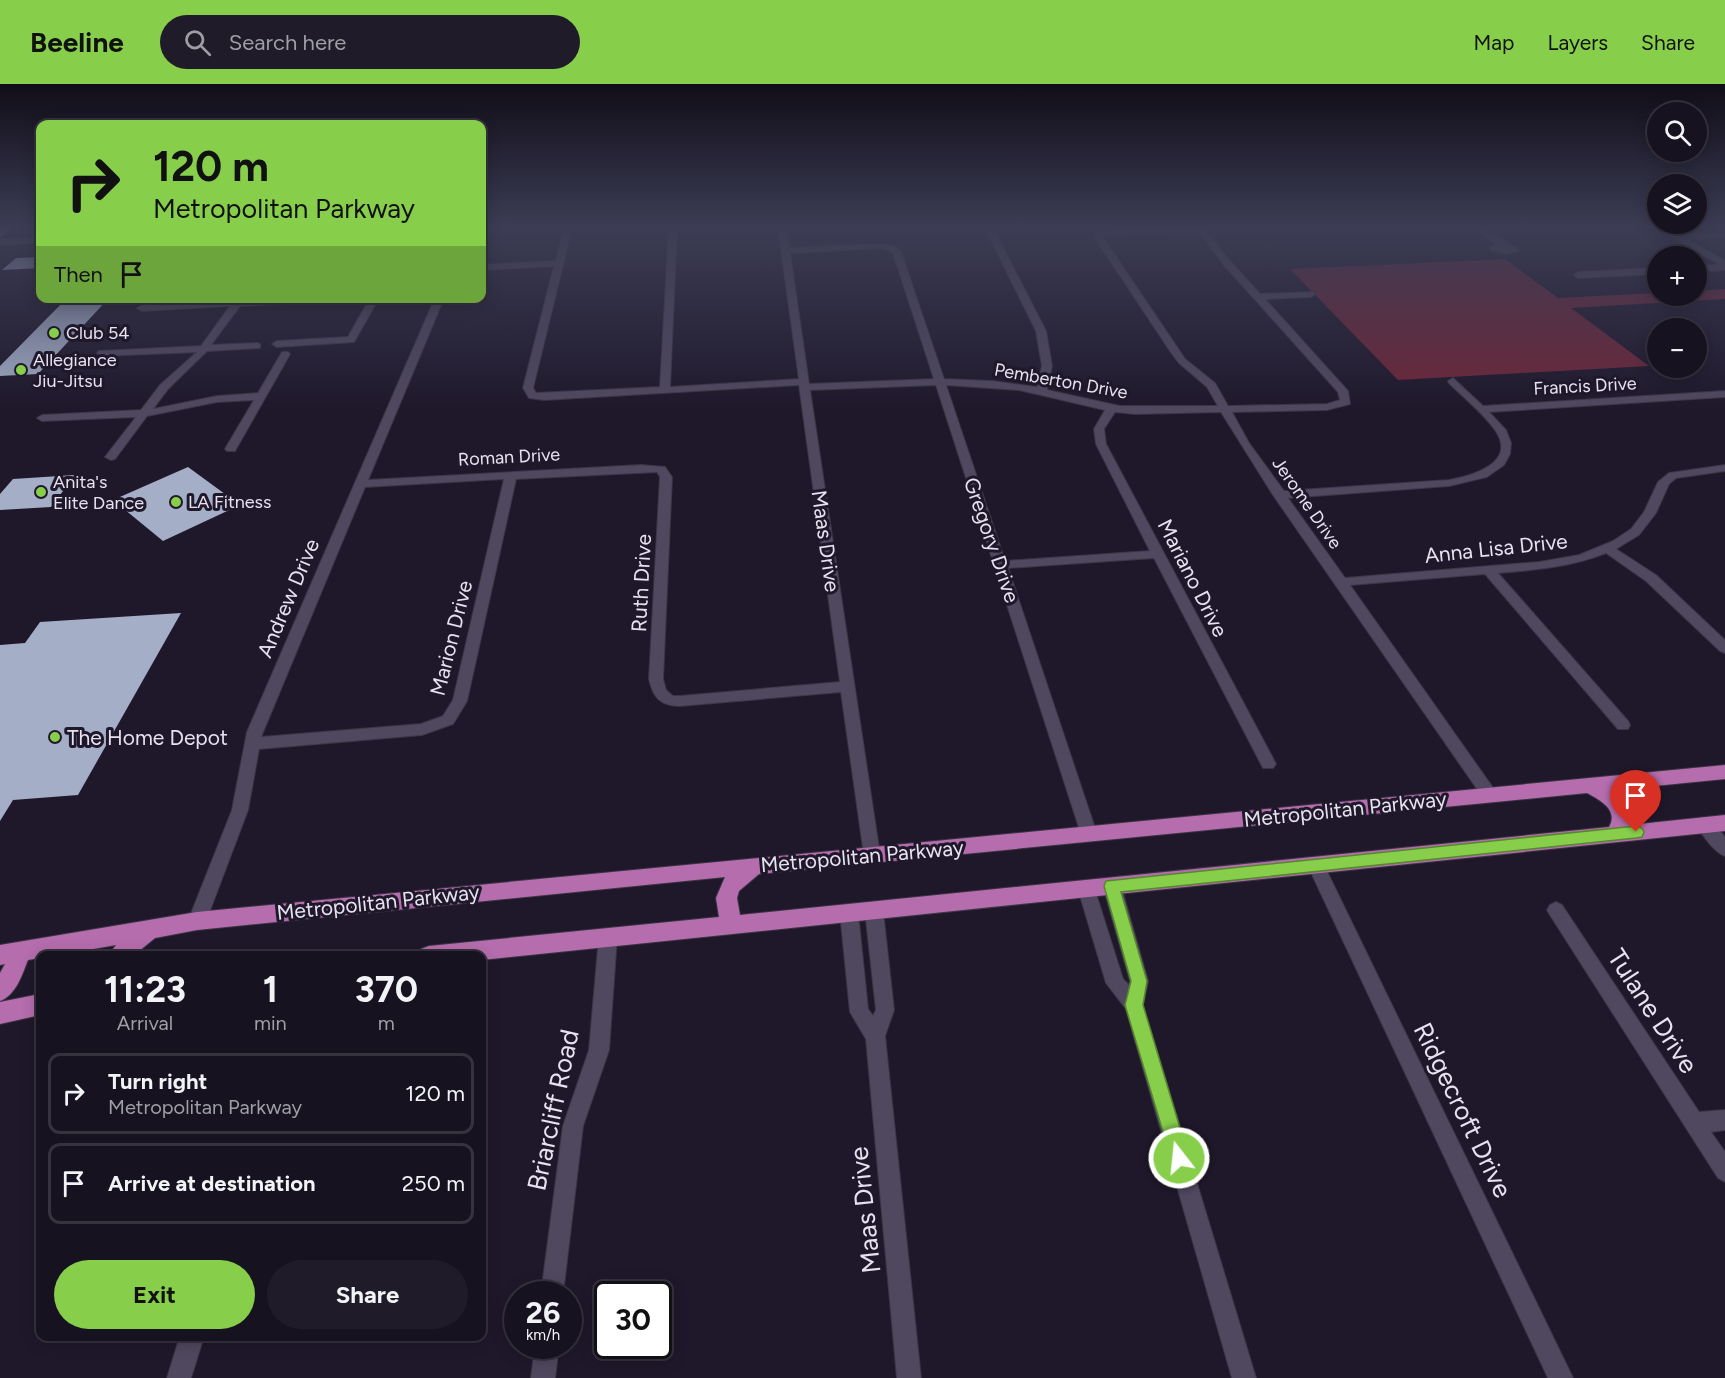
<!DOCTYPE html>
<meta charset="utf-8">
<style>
body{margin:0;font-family:Figtree,sans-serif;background:#201b29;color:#f1f3f6;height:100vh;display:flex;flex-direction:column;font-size:22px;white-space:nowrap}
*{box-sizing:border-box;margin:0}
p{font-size:20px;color:#9e9ea5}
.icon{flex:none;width:33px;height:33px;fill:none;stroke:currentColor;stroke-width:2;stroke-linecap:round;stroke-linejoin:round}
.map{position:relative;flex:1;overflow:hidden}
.drawer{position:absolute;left:36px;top:867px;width:450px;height:390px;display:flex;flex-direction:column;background:#171220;border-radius:12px;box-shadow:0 3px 15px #0003,0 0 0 2px #36323e}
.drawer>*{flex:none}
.banner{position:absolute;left:36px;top:36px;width:450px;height:183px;border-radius:12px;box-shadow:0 3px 15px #0003,0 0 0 2px #36323e;background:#87cf4a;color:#111;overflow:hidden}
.buttons{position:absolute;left:1647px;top:18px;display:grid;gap:12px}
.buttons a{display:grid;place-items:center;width:60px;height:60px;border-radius:50%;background:#171220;box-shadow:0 3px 15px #0003,0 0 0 2px #36323e;font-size:30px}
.speed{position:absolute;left:504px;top:1197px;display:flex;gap:12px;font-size:30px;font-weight:700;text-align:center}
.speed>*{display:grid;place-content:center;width:78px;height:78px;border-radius:50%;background:#171220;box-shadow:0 3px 15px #0003,0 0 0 2px #36323e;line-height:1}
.speed small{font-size:15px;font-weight:400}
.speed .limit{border:3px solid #111;border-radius:9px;background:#fff;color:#111}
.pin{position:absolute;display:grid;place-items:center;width:51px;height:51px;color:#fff;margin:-62px -26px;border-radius:50% 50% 50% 0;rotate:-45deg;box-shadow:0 0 6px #0007}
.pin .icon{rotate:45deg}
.me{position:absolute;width:66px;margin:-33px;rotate:344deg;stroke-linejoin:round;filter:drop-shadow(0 0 4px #0008)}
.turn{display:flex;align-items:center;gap:21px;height:126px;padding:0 18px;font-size:27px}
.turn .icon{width:78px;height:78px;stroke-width:2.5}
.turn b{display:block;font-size:42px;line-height:51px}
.then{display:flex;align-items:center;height:57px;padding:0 18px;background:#0003;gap:12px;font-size:22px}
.eta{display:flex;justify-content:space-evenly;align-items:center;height:102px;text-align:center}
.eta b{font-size:36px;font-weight:700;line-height:42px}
.button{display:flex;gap:12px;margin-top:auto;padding:12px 18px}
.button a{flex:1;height:69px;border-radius:36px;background:#87cf4a;color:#111;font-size:24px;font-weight:700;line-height:69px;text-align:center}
.button a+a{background:#201b29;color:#f1f3f6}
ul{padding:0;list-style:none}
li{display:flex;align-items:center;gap:18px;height:81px;margin:0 12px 9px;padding:0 6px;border:3px solid #36323e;border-radius:12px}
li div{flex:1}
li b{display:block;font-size:22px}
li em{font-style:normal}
header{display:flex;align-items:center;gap:36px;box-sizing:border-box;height:84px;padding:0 30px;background:#87cf4a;color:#111}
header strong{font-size:28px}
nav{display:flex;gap:33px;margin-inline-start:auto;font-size:21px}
.search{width:420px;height:54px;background:#201b29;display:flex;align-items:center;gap:15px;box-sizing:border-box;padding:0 21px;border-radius:33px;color:#9e9ea5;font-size:22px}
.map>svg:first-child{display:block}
.green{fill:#6e2638}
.building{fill:#a4aec7}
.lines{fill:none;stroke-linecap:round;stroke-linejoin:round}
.street-casing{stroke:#3a3544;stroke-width:2}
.secondary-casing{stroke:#3a3544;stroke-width:2}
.primary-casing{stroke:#3a3544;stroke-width:2}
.street{fill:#50485e;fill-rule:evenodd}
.secondary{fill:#50485e;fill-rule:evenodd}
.primary{fill:#b56dad;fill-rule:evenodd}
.route{fill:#87cf4a;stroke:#588730;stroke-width:1.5}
.poi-dot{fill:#87cf4a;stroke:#1f182b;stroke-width:2}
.labels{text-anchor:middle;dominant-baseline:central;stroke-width:6;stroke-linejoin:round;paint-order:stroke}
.far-poi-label{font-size:18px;fill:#e7e2f0;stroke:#1f182b;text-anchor:start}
.far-street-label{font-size:18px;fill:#e7e2f0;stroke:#1f182b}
.street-label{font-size:21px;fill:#e7e2f0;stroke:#1f182b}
.poi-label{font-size:21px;fill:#e7e2f0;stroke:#1f182b;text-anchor:start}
.near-street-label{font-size:26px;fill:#e7e2f0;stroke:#1f182b}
</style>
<header>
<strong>Beeline</strong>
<div class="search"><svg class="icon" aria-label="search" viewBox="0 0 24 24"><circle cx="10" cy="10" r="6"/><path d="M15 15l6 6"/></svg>Search here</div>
<nav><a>Map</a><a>Layers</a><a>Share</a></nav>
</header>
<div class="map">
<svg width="1725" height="1294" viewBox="0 0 1725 1294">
<rect width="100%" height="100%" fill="#1f182b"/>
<path class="green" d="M1505,175L1558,214L1657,209L1658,212H1696L1697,207L1725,205V215L1571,224L1649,282L1398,296L1290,185Z"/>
<path class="building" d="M40,173V184L2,186L16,174Z
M67,214H109L38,290L0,292V282Z
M188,383L240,421L163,457L113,416Z
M75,391L51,423L0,426V410L13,395Z
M181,529L78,711L13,716L0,737V561L25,559L40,538Z"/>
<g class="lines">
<g class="street-casing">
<path id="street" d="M564,144H572L533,304L536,309L660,303L669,144H677L670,303L799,295L778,144H786L789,164L883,160L895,162L901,168L944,295L992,297L1037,303L1042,282L1036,247L985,144H993L1046,247L1052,282L1047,306L1120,322H1218L1207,303L1179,279L1170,267L1093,151L1108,146L1204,144L1229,176L1260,210L1314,208L1315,210L1311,213L1265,215L1348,307L1350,320L1327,326L1232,328L1249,359L1284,407L1449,396C1472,392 1518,379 1495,346C1483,329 1464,314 1449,299L1448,297L1453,294L1483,322L1725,307V313L1489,328L1506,346L1511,359L1510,370L1504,381L1487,393L1449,402L1288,414L1345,494L1539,478L1579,471L1613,457L1631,445L1644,428L1658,398L1669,389L1725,381V387L1676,394L1669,400L1656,429L1639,451L1616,465L1656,491L1725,556V569L1720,567L1646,497L1606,469C1571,483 1535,486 1498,489L1628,637L1630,641L1628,645H1618L1485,490L1350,501L1498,711L1496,715L1490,717L1484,715L1273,411L1221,328L1135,330L1115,328L1104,345L1106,360L1276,680L1273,684H1263L1154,474L1008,484L1097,750L1095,755L1089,757L1083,755L1081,750L936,301L810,306L880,771L878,776L872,778L866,776L864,771L841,608L680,622C660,622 653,613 649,595L660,393L657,388L516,395L467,617L453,640L422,651L259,665L248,726L206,837L203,842L197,845L191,842L188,837L232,726L247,648L435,214H444L368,396L641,381L665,383L672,393L663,595L666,606L673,612H680L840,598L799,301L544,316L529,314L523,304L554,182L482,186V181L556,177ZM1200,149L1223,180L1338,308L1340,316L1327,320L1228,322L1215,299L1185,275L1177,263L1102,152ZM883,164L893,169L934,295L809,300L790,169ZM946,301L1019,306L1105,326L1094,345L1096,360L1150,467L1005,477ZM504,395L453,616L443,632L421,640L261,653L365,403Z
M1473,144C1476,144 1480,143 1483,144C1487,146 1519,165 1520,167L1506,170L1491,166L1490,164L1495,160Z
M1725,149V153L1678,155L1674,153L1678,151Z
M1725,180V186L1696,188V182Z
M1658,184V190L1578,194L1574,191L1578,188Z
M236,214H285L288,217L284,220L240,222L211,261L257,259L260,260V264L207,267L168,305L153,325L217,312L258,309L282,268H288L290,270L235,367H227L225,365L254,316L217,318L147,332L115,375L111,376L105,373L136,333L42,337L37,334L42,331L141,326L160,301L197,268L102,272L97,269L99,267L201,262L230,222L142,227L137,224L142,221L234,217Z
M311,214L306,218L302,215V214Z
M370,214H379L354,258L277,263L272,260L277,257L348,253Z
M1705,734L1711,736L1725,753V772C1714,768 1702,751 1697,741L1699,736Z
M1316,775L1322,777L1573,1294H1548L1308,782L1310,777Z
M1112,795L1118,797L1121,802L1148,897L1143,921L1256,1294H1232L1126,925L1106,899L1078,805L1081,800L1087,798L1093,800L1123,895L1129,901L1130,897L1103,802L1106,797Z
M1556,818L1562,821L1699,1028L1725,1026V1046L1711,1048L1725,1068V1098L1718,1094L1550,831L1547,826L1550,821Z
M874,819L880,822L883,827L894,926L885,952L921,1294H897L866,955L850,928L840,829L843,824L849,821L855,824L858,829L868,925L873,932L876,926L865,827L868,822Z
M608,845L614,847L617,853L609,966L583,1042L563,1210H541L563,1042L589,966L599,853L602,847Z
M180,1252H204L191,1294H167Z
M535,1262H559L555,1294H531Z"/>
</g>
<g class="secondary-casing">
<path id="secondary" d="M1657,144H1668L1725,177V184Z
M40,153V159L0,161V155Z"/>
</g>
<g class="primary-casing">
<path id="primary" d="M2,144H13L0,153V145Z
M1725,681V695L1614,706C1625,714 1634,726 1630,741L1725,731V747L482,876V872H418L421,865L429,862L719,833L716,814L725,793L197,846L155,854L133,872H108L116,861L53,872H40V874L28,876C22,891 16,911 0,917V889L5,880L0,881V861L197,828ZM1587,709C1600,716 1619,726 1609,743L740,831L737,814L739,807L759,790Z
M40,910V931L0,940V918Z"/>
</g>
<use href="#street" class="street"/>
<use href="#secondary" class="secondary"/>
<use href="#primary" class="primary"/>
</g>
<linearGradient id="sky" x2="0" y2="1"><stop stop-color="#110d18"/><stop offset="0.44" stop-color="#3c3d55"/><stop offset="1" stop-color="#3c3d55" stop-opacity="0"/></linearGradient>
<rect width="1725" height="325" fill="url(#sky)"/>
<path class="route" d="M1636,742L1642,744L1644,748L1642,753L1636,754L1121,808L1147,897L1143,921L1189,1074L1186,1081L1179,1084L1173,1081L1125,921L1131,897L1104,802L1106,797Z"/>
<g class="poi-dot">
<circle cx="54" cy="249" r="6"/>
<circle cx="21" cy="286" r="6"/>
<circle cx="41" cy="408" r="6"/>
<circle cx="176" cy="418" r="6"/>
<circle cx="55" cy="653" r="6"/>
</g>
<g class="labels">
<g class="far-poi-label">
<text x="66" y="249">Club 54</text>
<text x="33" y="276">Allegiance<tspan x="33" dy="21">Jiu-Jitsu</tspan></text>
<text x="53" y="398">Anita's<tspan x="53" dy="21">Elite Dance</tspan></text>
<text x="188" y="418">LA Fitness</text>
</g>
<g class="far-street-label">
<text transform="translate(1061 297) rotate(10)">Pemberton Drive</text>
<text transform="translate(1585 302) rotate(-3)">Francis Drive</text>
<text transform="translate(509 373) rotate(-3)">Roman Drive</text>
<text transform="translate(1307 419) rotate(55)">Jerome Drive</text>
</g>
<g class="street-label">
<text transform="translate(992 456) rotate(71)">Gregory Drive</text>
<text transform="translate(826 457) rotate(82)">Maas Drive</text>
<text transform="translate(1496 464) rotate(-6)">Anna Lisa Drive</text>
<text transform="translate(1193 494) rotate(63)">Mariano Drive</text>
<text transform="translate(641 499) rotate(-87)">Ruth Drive</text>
<text transform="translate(288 514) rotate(-67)">Andrew Drive</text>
<text transform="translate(451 554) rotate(-76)">Marion Drive</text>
<text transform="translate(1345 725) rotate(-6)">Metropolitan Parkway</text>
<text transform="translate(862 772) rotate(-5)">Metropolitan Parkway</text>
<text transform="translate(378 818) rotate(-6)">Metropolitan Parkway</text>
</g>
<g class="poi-label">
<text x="67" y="653">The Home Depot</text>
</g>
<g class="near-street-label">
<text transform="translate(1653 927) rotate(57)">Tulane Drive</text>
<text transform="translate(553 1026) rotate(-78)">Briarcliff Road</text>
<text transform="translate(1463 1026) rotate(64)">Ridgecroft Drive</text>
<text transform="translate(865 1126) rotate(-96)">Maas Drive</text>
</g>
</g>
</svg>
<div class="buttons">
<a><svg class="icon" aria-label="search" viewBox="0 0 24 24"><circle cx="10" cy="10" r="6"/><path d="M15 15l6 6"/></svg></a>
<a><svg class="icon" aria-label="layers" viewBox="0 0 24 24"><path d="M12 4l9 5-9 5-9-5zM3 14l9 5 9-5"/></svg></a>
<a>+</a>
<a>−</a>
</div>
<div class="speed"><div>26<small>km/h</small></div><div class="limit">30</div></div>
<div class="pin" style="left:1636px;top:748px;background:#d93025"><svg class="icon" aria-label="arrive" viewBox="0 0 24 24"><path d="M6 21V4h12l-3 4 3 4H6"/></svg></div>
<svg class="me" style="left:1179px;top:1074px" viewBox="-20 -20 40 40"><circle r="17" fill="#87cf4a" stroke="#fff" stroke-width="3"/><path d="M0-11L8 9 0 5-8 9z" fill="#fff"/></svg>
<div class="banner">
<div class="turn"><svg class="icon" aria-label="right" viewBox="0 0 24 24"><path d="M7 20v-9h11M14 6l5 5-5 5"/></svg><div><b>120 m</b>Metropolitan Parkway</div></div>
<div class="then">Then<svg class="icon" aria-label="arrive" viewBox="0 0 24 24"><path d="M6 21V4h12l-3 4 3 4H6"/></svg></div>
</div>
<section class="drawer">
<div class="eta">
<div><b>11:23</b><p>Arrival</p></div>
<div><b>1</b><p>min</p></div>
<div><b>370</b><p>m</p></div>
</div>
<ul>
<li><svg class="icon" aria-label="right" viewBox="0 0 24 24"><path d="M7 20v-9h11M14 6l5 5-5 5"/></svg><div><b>Turn right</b><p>Metropolitan Parkway</p></div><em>120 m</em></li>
<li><svg class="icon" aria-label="arrive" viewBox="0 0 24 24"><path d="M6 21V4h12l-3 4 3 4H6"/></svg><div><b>Arrive at destination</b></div><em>250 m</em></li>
</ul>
<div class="button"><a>Exit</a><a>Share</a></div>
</section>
</div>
